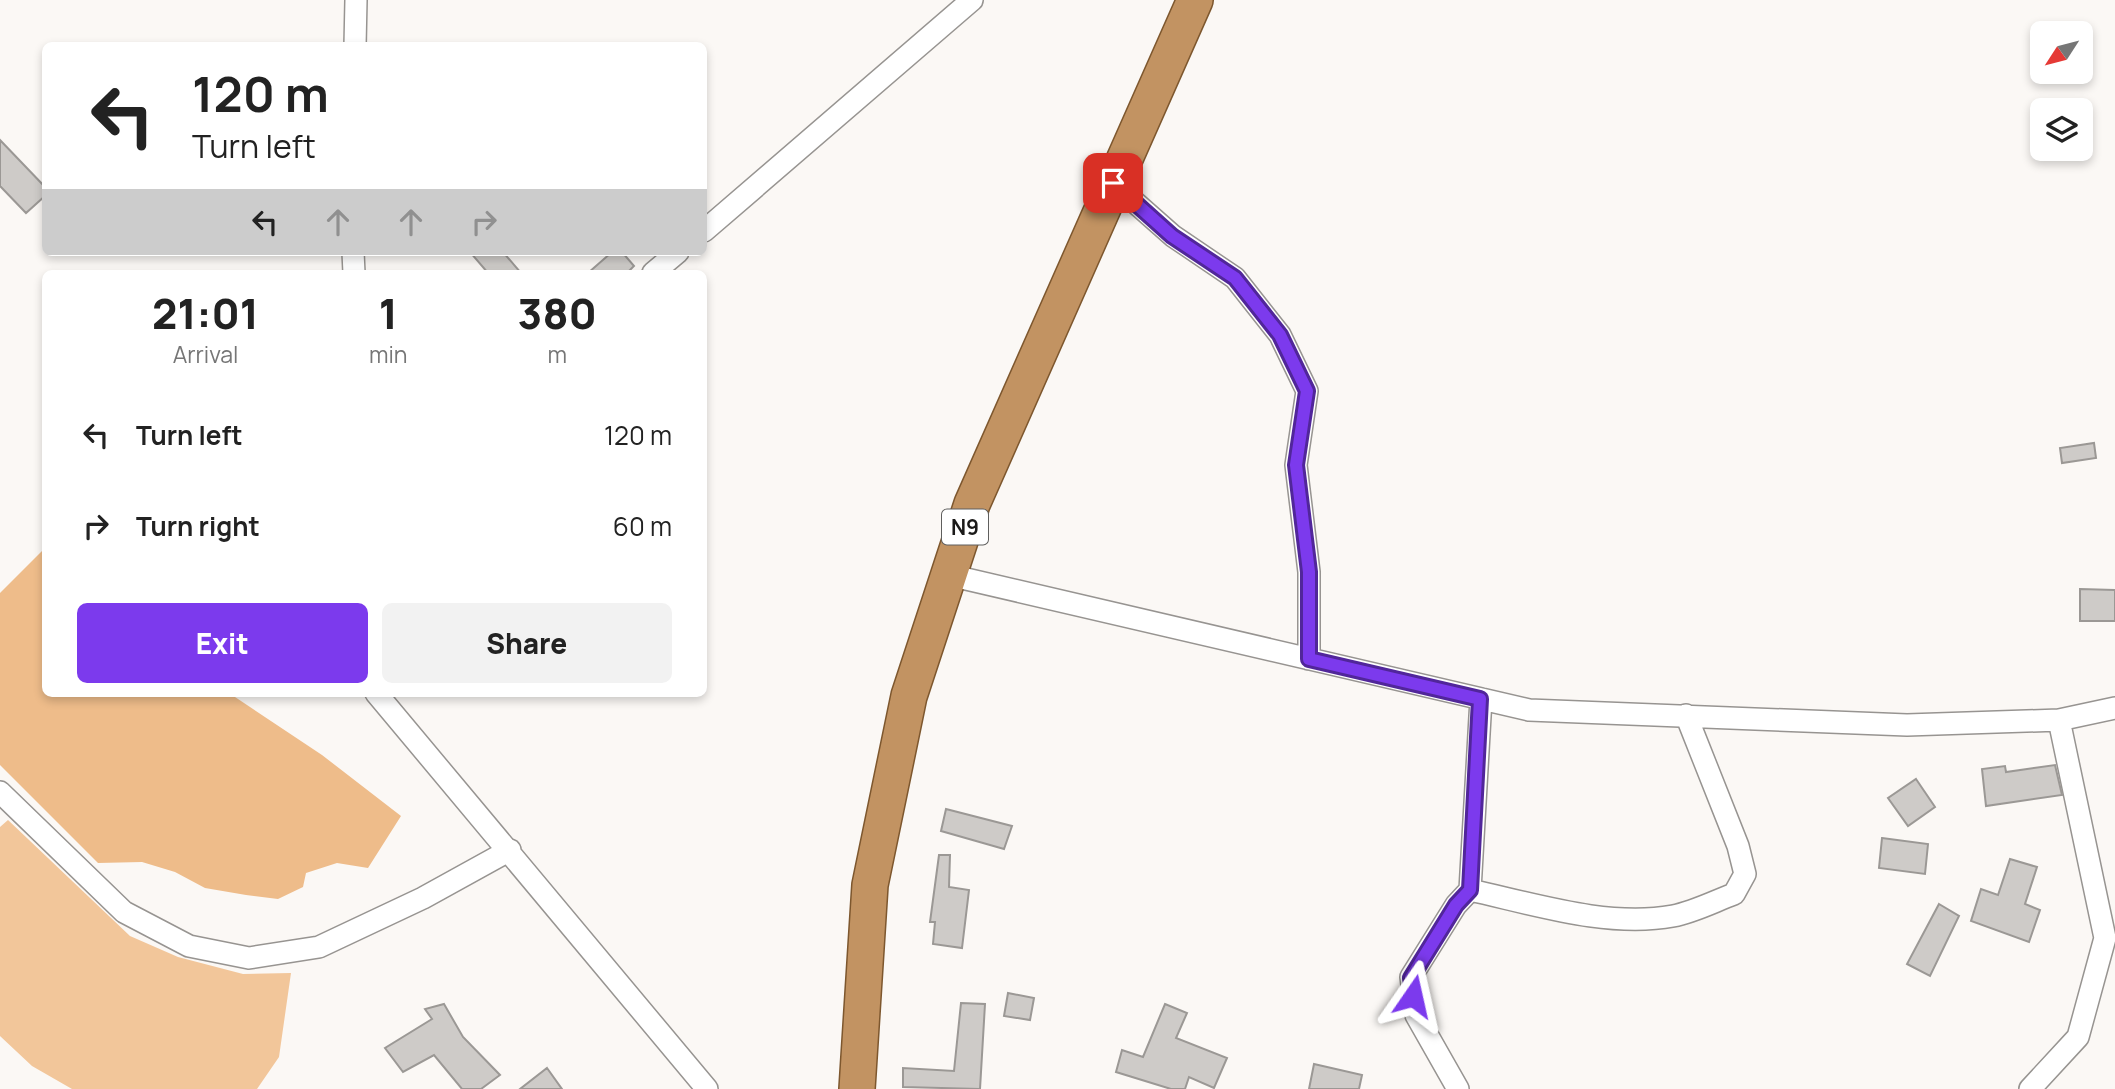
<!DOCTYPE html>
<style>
body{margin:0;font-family:Manrope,sans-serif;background:#f2f2f2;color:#222;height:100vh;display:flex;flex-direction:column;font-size:26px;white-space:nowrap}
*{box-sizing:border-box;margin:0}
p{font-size:23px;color:#767676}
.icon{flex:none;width:38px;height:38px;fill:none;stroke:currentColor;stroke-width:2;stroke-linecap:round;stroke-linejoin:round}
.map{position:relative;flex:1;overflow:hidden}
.panel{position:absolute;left:42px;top:270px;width:665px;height:427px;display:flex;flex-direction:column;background:#fff;border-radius:10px;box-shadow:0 4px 10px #0003}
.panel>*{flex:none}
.hud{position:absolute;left:42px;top:42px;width:665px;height:214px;border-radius:10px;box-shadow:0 4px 10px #0003;background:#fff;color:#222;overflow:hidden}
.needle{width:46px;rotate:234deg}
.controls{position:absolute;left:2030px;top:21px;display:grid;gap:14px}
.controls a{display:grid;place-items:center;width:63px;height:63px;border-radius:10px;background:#fff;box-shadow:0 4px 10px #0003;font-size:35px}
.pin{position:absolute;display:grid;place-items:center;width:60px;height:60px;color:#fff;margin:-30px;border-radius:14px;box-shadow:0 4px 10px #0006}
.me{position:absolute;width:77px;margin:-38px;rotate:11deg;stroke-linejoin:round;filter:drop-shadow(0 0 5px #0008)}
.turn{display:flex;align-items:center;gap:24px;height:147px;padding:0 35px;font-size:32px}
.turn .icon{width:91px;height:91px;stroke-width:2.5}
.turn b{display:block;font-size:49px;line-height:60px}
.lanes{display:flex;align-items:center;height:66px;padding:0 35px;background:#0003;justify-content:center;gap:35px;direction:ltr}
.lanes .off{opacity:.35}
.eta{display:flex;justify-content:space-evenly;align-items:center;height:119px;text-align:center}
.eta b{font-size:42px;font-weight:800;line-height:49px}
.cta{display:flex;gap:14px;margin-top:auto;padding:14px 35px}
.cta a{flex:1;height:80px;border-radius:10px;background:#7c3aed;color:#fff;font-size:28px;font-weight:800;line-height:80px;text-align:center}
.cta a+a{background:#f2f2f2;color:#222}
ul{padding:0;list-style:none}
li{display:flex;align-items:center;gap:21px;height:91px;padding:0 35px}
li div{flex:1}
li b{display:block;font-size:26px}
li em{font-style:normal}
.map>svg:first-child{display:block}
.green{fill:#f2c69a}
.forest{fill:#eebc8a}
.building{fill:#cecbc8;stroke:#9b9895;stroke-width:2}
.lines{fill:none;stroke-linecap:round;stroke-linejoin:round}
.minor-casing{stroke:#979491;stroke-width:24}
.trunk-casing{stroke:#7d572e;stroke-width:38}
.minor{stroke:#fff;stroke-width:21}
.trunk{stroke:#c29362;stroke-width:35}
.route-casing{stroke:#51269a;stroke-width:18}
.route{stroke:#7c3aed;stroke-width:12}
.labels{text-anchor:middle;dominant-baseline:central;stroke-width:5;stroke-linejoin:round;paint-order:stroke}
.shield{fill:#fff;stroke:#5f5f5e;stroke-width:2}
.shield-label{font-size:21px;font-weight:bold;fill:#1b1a19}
</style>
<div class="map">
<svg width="2115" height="1089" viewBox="0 0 2115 1089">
<rect width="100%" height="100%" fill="#fbf8f5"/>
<path class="green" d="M8,820L130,936L178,957L243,974L291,973L279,1057L257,1089H72L32,1066L0,1036V827Z"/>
<path class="forest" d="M45,548L46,693H229L322,755L401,816L368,868L337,863L306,873L303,887L278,899L246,895L205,888L175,872L142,862L98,863L0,765V593Z"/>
<path class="building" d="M0,140L46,188V195L26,213L0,186Z
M470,252H503L521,273H488Z
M612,252H622L634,266L627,273H588Z
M2094,443L2096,458L2062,463L2060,448Z
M2080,589L2115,590V621H2080Z
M2055,765L2062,795L1986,806L1982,769L2005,766L2006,772Z
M1916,779L1935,807L1908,826L1888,798Z
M946,809L1012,826L1004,849L941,831Z
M1882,838L1928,844L1925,874L1879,868Z
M939,855H950L949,887L969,890L962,948L933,944L935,922H930Z
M2010,859L2037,867L2025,904L2040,910L2029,942L1971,921L1981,889L1998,895Z
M1939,904L1959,916L1930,976L1907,964Z
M1008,993L1034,998L1030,1020L1004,1016Z
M961,1003L985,1004L980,1089L903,1087V1068L954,1071Z
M444,1004L463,1037L500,1075L481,1089H462L434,1055L403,1072L385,1048L432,1019L425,1009Z
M1165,1004L1187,1013L1176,1038L1227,1058L1214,1088L1189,1077L1185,1089H1171L1116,1072L1122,1050L1143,1057Z
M1314,1064L1362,1075L1359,1089H1309Z
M547,1068L562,1089H520Z"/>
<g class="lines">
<g class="minor-casing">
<path id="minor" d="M355,46L356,0
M1113,183L1173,236L1235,278L1280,335L1307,391L1296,465L1309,572V659
M704,231L972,0
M353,252L354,273
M653,273L678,252
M949,575L1529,710L1907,725L2059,720L2115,708
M376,693L707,1089
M0,792L124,912L189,946L249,958L319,947L423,898L510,850
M1470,890C1534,904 1608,928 1673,916C1694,912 1715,901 1734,894L1745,874L1738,846L1686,715
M1458,1089L1416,1015L1411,977L1456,905L1470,890L1481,699
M2030,1089L2078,1037L2105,938L2059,720"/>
</g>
<g class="trunk-casing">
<path id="trunk" d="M857,1089L870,885L909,696L972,504L1195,0"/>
</g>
<use href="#minor" class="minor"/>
<use href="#trunk" class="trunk"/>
</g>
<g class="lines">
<g class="route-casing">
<path id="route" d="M1113,183L1172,236L1235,278L1280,335L1307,391L1296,465L1309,572V659L1480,699L1470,890L1456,905L1411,978L1413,996"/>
</g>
<use href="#route" class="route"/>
</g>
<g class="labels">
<rect class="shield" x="942" y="509.5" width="46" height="35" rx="5"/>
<g class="shield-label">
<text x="965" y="527">N9</text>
</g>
</g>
</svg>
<div class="controls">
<a><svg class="needle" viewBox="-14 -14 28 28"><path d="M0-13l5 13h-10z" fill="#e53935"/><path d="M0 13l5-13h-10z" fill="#767676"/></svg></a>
<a><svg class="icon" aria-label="layers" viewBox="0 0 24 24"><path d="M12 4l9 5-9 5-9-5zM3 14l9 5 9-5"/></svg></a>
</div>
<div class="pin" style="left:1113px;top:183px;background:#d93025"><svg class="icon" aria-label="arrive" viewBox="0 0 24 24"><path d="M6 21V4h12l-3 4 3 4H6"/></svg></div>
<svg class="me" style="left:1413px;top:996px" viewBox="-20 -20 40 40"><path d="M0-17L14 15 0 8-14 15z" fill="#7c3aed" stroke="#fff" stroke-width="4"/></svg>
<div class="hud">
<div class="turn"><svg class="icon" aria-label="left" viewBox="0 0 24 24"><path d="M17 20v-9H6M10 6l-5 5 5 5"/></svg><div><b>120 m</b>Turn left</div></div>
<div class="lanes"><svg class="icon" aria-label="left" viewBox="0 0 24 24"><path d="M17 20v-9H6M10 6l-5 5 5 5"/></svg><svg class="icon off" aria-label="ahead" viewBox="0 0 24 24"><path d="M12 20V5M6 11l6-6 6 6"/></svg><svg class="icon off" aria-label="ahead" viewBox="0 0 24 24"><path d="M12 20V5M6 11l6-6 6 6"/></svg><svg class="icon off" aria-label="right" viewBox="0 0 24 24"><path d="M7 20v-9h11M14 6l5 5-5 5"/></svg></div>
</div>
<section class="panel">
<div class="eta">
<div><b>21:01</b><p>Arrival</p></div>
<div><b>1</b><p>min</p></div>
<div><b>380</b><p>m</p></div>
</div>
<ul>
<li><svg class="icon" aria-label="left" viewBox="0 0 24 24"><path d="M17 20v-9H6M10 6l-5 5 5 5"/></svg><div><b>Turn left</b></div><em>120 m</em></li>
<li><svg class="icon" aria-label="right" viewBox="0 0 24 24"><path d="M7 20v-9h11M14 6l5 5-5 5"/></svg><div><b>Turn right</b></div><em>60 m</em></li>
</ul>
<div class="cta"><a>Exit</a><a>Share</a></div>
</section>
</div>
